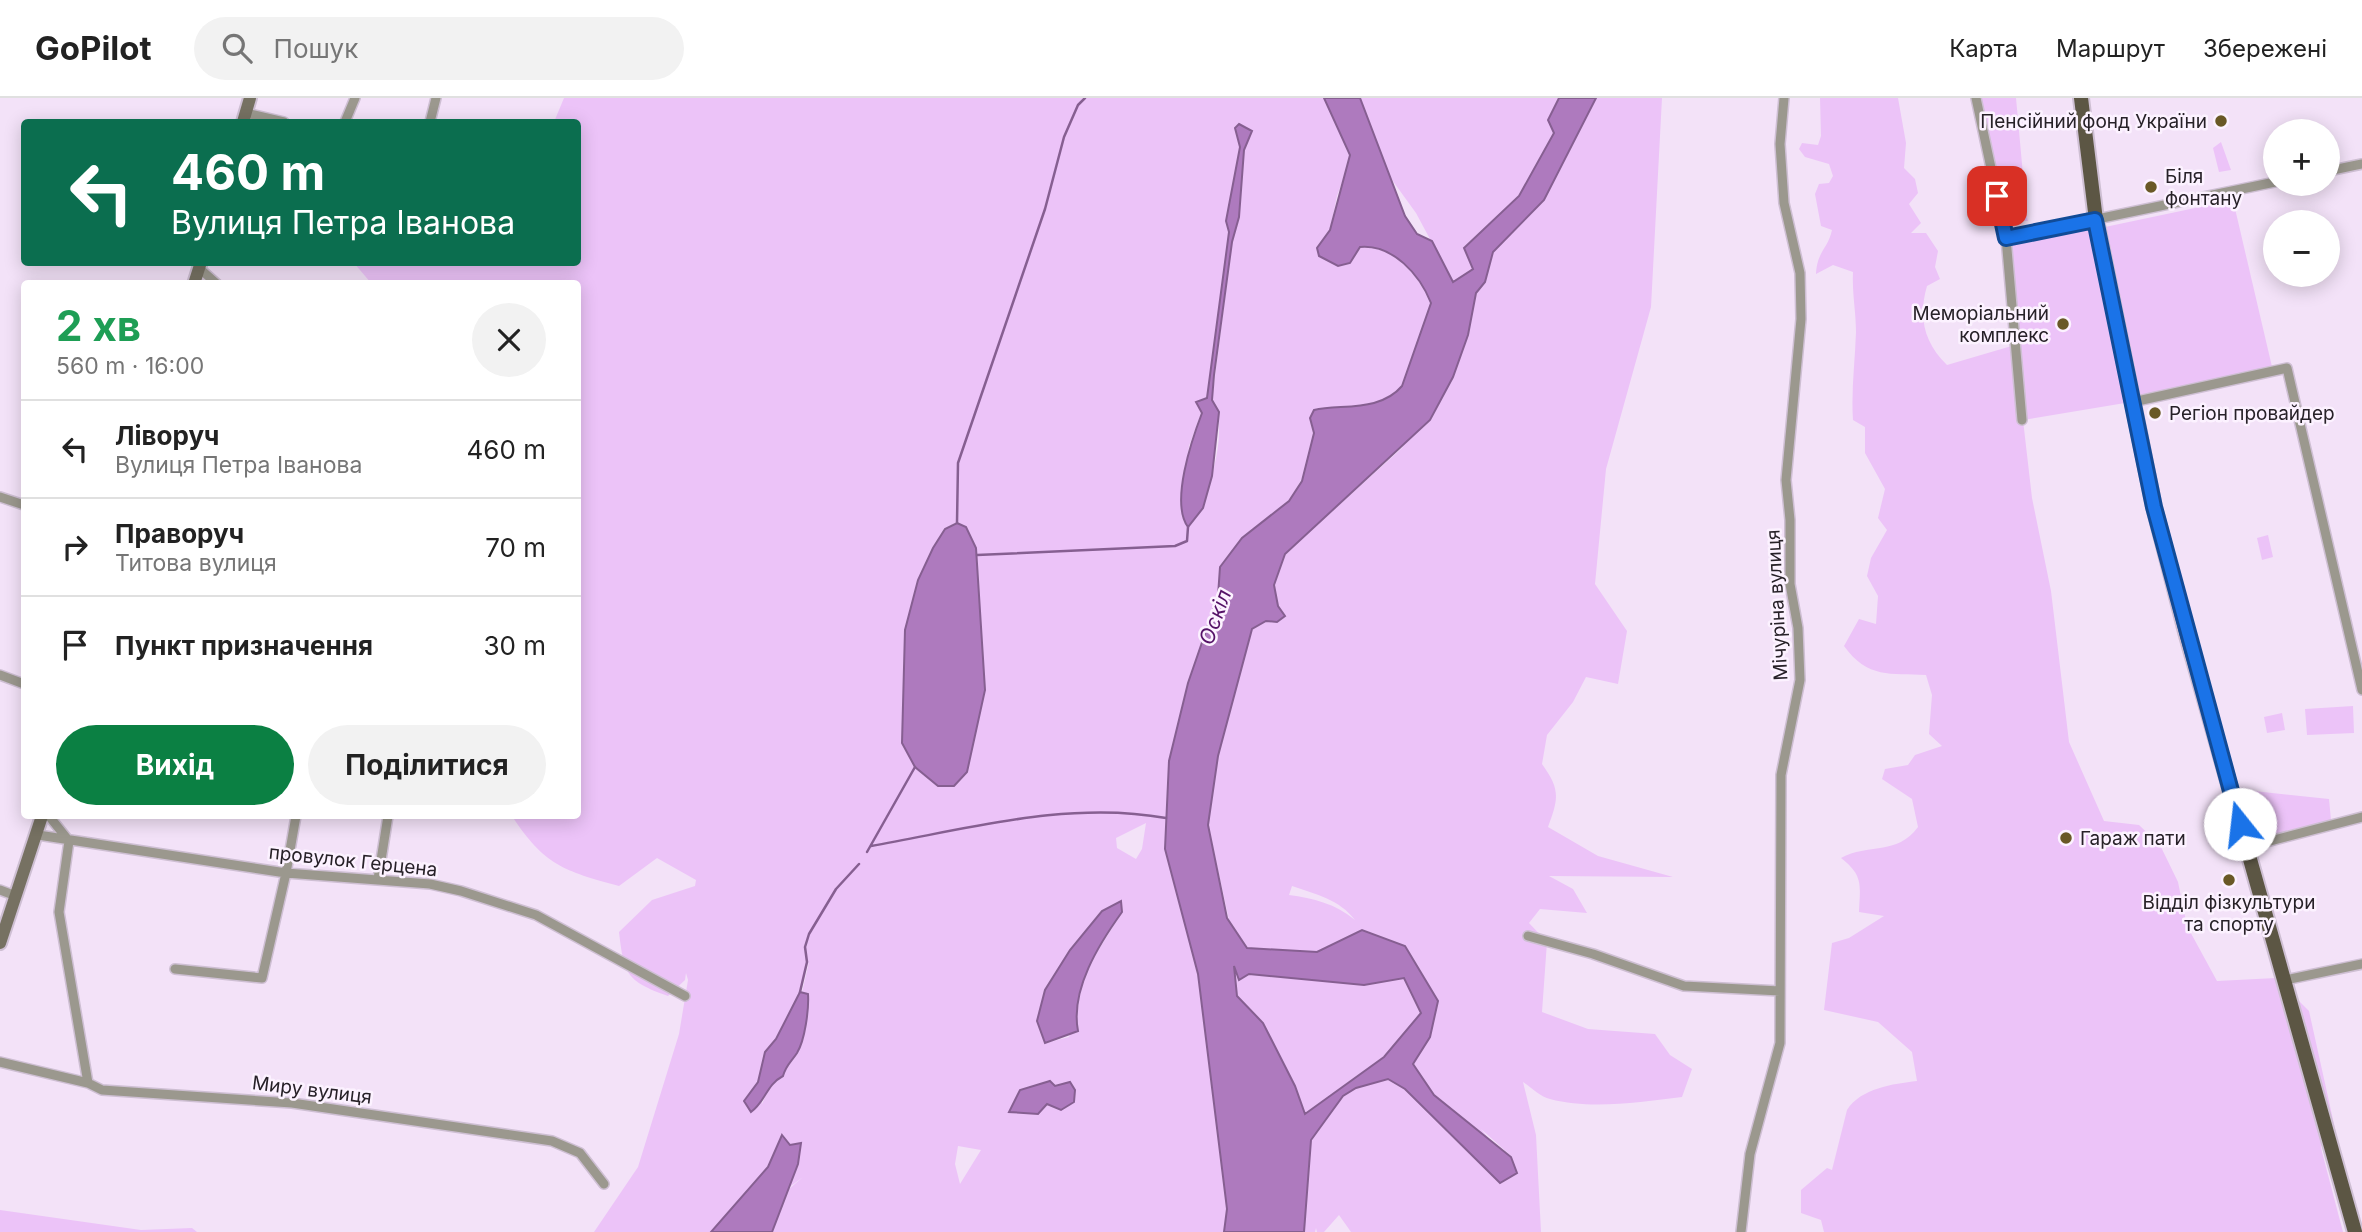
<!DOCTYPE html>
<html lang="uk">
<meta charset="utf-8">
<style>
body{margin:0;font-family:Inter,sans-serif;background:#f2f2f2;color:#222;height:100vh;display:flex;flex-direction:column;font-size:26px;white-space:nowrap}
*{box-sizing:border-box;margin:0}
p{font-size:23px;color:#767676}
.icon{flex:none;width:38px;height:38px;fill:none;stroke:currentColor;stroke-width:2;stroke-linecap:round;stroke-linejoin:round}
.map{position:relative;flex:1;overflow:hidden}
.drawer{position:absolute;left:21px;top:182px;width:560px;height:539px;display:flex;flex-direction:column;background:#fff;border-radius:7px;box-shadow:0 4px 18px #0003}
.drawer>*{flex:none}
.guide{position:absolute;left:21px;top:21px;width:560px;height:147px;border-radius:7px;box-shadow:0 4px 18px #0003;background:#0b6e4f;color:#fff;overflow:hidden}
.buttons{position:absolute;left:2263px;top:21px;display:grid;gap:14px}
.buttons a{display:grid;place-items:center;width:77px;height:77px;border-radius:50%;background:#fff;box-shadow:0 4px 18px #0003;font-size:35px}
.pin{position:absolute;display:grid;place-items:center;width:60px;height:60px;color:#fff;margin:-30px;border-radius:14px;box-shadow:0 4px 10px #0006}
.me{position:absolute;width:77px;margin:-38px;rotate:344deg;stroke-linejoin:round;filter:drop-shadow(0 0 5px #0008)}
.turn{display:flex;align-items:center;gap:24px;height:147px;padding:0 35px;font-size:32px}
.turn .icon{width:91px;height:91px;stroke-width:2.5}
.turn b{display:block;font-size:49px;line-height:60px}
.round{display:grid;place-items:center;flex:none;width:74px;height:74px;border-radius:37px;background:#f2f2f2}
.overview{display:flex;align-items:center;justify-content:space-between;height:119px;padding:0 35px}
h1{font-size:42px;font-weight:700;line-height:52px;color:#1e9e55}
.primary-button{display:flex;gap:14px;margin-top:auto;padding:14px 35px}
.primary-button a{flex:1;height:80px;border-radius:42px;background:#0b8043;color:#fff;font-size:28px;font-weight:700;line-height:80px;text-align:center}
.primary-button a+a{background:#f2f2f2;color:#222}
ul{padding:0;list-style:none}
li{display:flex;align-items:center;gap:21px;height:98px;padding:0 35px;border-top:2px solid #e0e0e0}
li div{flex:1}
li b{display:block;font-size:26px}
li em{font-style:normal}
header{display:flex;align-items:center;gap:42px;box-sizing:border-box;height:98px;padding:0 35px;background:#fff;border-bottom:2px solid #e0e0e0}
header strong{font-size:33px}
nav{display:flex;gap:38px;margin-inline-start:auto;font-size:24px}
.search{width:490px;height:63px;background:#f2f2f2;display:flex;align-items:center;gap:18px;box-sizing:border-box;padding:0 24px;border-radius:38px;color:#767676;font-size:26px}
.map>svg:first-child{display:block}
.green{fill:#ecc3f8;fill-rule:evenodd}
.water{fill:#ae7abe;stroke:#865f91;stroke-width:2;fill-rule:evenodd}
.lines{fill:none;stroke-linecap:round;stroke-linejoin:round}
.stream{stroke:#865f91;stroke-width:2.5}
.street-casing{stroke:#cebfd3;stroke-width:12}
.secondary-casing{stroke:#cebfd3;stroke-width:16}
.primary-casing{stroke:#cebfd3;stroke-width:18}
.street{stroke:#9b988e;stroke-width:9}
.secondary{stroke:#767162;stroke-width:12}
.primary{stroke:#5c5644;stroke-width:14}
.route-casing{stroke:#114b97;stroke-width:18}
.route{stroke:#1a73e8;stroke-width:12}
.poi-dot{fill:#695826;stroke:#fcf2ff;stroke-width:2.5}
.labels{text-anchor:middle;dominant-baseline:central;stroke-width:5;stroke-linejoin:round;paint-order:stroke}
.poi-label{font-size:19px;fill:#272128;stroke:#fcf2ff;text-anchor:start}
.street-label{font-size:19px;fill:#272128;stroke:#fcf2ff}
.water-label{font-size:21px;font-style:italic;fill:#551267;stroke:#fcf2ff}
</style>
<header>
<strong>GoPilot</strong>
<div class="search"><svg class="icon" aria-label="search" viewBox="0 0 24 24"><circle cx="10" cy="10" r="6"/><path d="M15 15l6 6"/></svg>Пошук</div>
<nav><a>Карта</a><a>Маршрут</a><a>Збережені</a></nav>
</header>
<div class="map">
<svg width="2362" height="1134" viewBox="0 0 2362 1134">
<rect width="100%" height="100%" fill="#f3e2f8"/>
<path class="green" d="M564,0H1325L1352,57L1337,98L1330,132L1317,150L1350,165L1360,149C1393,147 1419,177 1431,205L1402,288L1330,371L1310,320L1314,335L1308,359L1304,377L1289,403L1242,440L1220,469L1218,498L1188,585L1169,663L1165,752L1198,876L1227,1111L1224,1134H772L789,1091L803,1079L787,1091L755,1083L711,1134H594L638,1069L679,936L688,882L686,875L685,882L668,898C626,883 624,876 619,834L652,802L695,788L696,782L657,760L619,788C564,773 544,767 512,718H578V186L371,185L354,165L578,164V24H554ZM1243,55L1239,119L1232,144L1212,302C1229,330 1211,380 1203,410L1182,409L1189,348L1207,300L1229,134L1227,126ZM944,431L985,592L967,674L904,609C901,541 909,490 944,431ZM1146,725L1142,751L1136,761L1117,750L1116,740ZM1121,803L1122,814L1081,880L1075,921L1069,939L1045,945V892L1070,852L1101,813ZM809,864L802,894L808,896C809,912 806,941 797,955C791,964 786,967 783,978L771,985L762,1006C754,953 783,940 799,895C803,885 804,873 809,864ZM958,1048L981,1052L960,1086L955,1066Z
M1360,0H1559L1548,22L1555,34L1519,98L1464,150L1474,171L1453,184L1416,115L1387,75Z
M1596,0H1662L1651,209L1606,371L1595,486L1627,533L1618,586L1586,579L1573,604L1547,637L1542,666C1560,691 1559,700 1548,729L1598,758L1673,779L1549,778L1573,791L1587,815L1540,811L1529,825L1547,844L1542,914L1588,931L1655,936L1670,957L1692,971L1682,999C1640,1004 1591,1012 1550,1001C1541,999 1531,989 1523,984L1536,1037L1541,1134H1351L1339,1117L1324,1134H1317L1316,1130L1315,1134H1304L1311,1042L1343,998L1356,990L1387,979L1405,991L1500,1084L1517,1075L1511,1058L1481,1031L1497,1051L1433,999L1411,965L1430,939L1405,848L1317,854L1247,850L1229,822L1208,727L1218,658L1252,531L1266,523L1277,524L1274,487L1285,456L1402,350L1468,237L1476,195L1485,184L1493,154L1544,102ZM1292,788C1316,796 1340,802 1355,822C1336,806 1313,800 1289,797Z
M1820,0H1898L1906,45L1904,70L1915,81L1918,95L1909,106L1921,125L1911,135H1926L1938,153L1935,169L1940,181L1927,188C1918,219 1924,245 1947,267L2015,247L2007,152L2011,143L2087,129L2091,134L2125,305L2023,322L2032,400L2051,493L2069,644L2104,723L2139,727L2160,747L2178,784L2187,828L2217,883L2276,880L2309,913L2336,1035L2321,1048L2322,1054L2343,1134H1824L1821,1122L1801,1115V1092L1827,1070L1832,1072L1847,1012C1861,990 1893,986 1917,983L1912,954L1878,924L1824,912L1832,845L1849,840L1884,818L1859,814C1860,787 1864,778 1841,760C1868,745 1897,758 1918,729L1912,701L1882,681L1885,671L1908,667L1915,657L1942,648L1929,636L1932,597L1926,577C1890,575 1868,581 1844,548L1859,521L1876,526L1878,498L1867,478L1871,460L1887,432L1878,420L1885,391L1865,355V329L1853,322C1851,293 1855,264 1856,234C1856,214 1852,195 1853,174L1833,167L1816,176C1817,153 1828,151 1832,132L1821,128L1815,96L1819,86L1829,85L1833,78L1829,66L1805,59L1799,51L1802,45L1818,47L1821,38Z
M1976,0H2016L2023,77L2013,78L2016,107H2023L2028,123H2002Z
M2221,44L2231,72L2219,74L2213,50Z
M2233,102L2273,273L2139,303L2105,129Z
M2268,437L2273,459L2262,462L2257,440Z
M2353,608L2354,635L2307,637L2305,611Z
M2282,615L2285,632L2267,635L2264,619Z
M2254,693L2329,701L2331,722L2262,739L2253,707L2259,705Z
M1233,864L1249,872L1346,880L1364,887L1404,880L1423,912L1384,959L1305,1016L1237,898Z
M0,1112L141,1132L192,1130L197,1134H0Z"/>
<path class="water" d="M1324,0H1360L1405,118L1417,136L1432,143L1453,184L1473,171L1464,150L1519,98L1554,35L1548,22L1559,0H1596L1544,102L1493,154L1485,184L1476,195L1468,237L1453,279L1430,322L1285,456L1274,487L1278,508L1285,518L1277,524L1266,523L1252,531L1218,658L1208,727L1227,820L1247,850L1317,854L1362,832L1405,848L1438,903L1430,939L1413,966L1434,997L1511,1059L1517,1075L1500,1085L1405,991L1388,981L1356,990L1343,998L1311,1042L1304,1134H1224L1227,1111L1198,876L1165,751L1169,663L1188,585L1218,498L1220,469L1242,440L1289,403L1302,383L1314,335L1310,320L1314,312C1342,306 1380,314 1402,288L1431,205C1420,177 1393,146 1360,149L1350,165L1338,168L1319,158L1317,150L1330,132L1350,57ZM1234,868L1239,882L1249,876L1364,887L1404,880L1421,915L1384,959L1305,1016L1295,988L1263,925L1237,898Z
M1239,26L1252,33L1244,52L1239,119L1232,144L1214,277L1212,302L1219,314L1212,378L1203,410L1188,429C1170,405 1192,341 1202,315L1196,304L1207,300L1229,134L1226,123L1240,49L1235,30Z
M957,425L966,429L976,450L985,592L967,674L954,688H938L915,669L902,645L905,532L918,482L933,450L945,431Z
M1121,803L1122,814C1099,846 1070,892 1078,933L1045,945L1037,923L1045,892L1070,852L1102,813Z
M800,894L808,896C809,911 805,942 797,955C791,964 786,967 783,978C766,987 766,1003 751,1014L744,1003L758,984L765,954L776,941Z
M1050,983L1055,988L1070,984L1075,992L1074,1004L1061,1012L1047,1006L1038,1016L1009,1014L1020,992Z
M782,1037L790,1047L801,1045L798,1066L772,1134H711L768,1069Z"/>
<g class="lines">
<path class="stream" d="M957,425L958,365L1045,111L1064,39L1078,7L1085,0
M977,457L1175,448L1187,443L1188,429
M871,748C968,731 1069,702 1166,720
M867,754L915,669
M800,894L807,864L805,849L809,836L836,791L859,766"/>
<g class="street-casing">
<path id="street" d="M1976,0L2006,140L2022,322
M246,15L284,24
M345,24L355,0
M430,24L436,0
M2328,73L2362,66
M2006,140L2275,84
M199,170L217,186
M2133,304L2287,270L2362,592
M0,399L24,407
M0,577L24,586
M49,718L69,743L59,814L88,985
M38,737L286,775L430,786L461,793L536,817L685,898
M2247,749L2362,719
M378,781L388,718
M0,792L16,798
M1528,838L1593,856L1684,888L1780,893
M175,871L262,880L286,775L296,718
M2285,882L2362,866
M0,964L88,985L102,992L292,1005L552,1043L580,1055L604,1086
M1741,1134L1750,1056L1780,945L1781,677L1800,582L1798,530L1790,486V422L1786,382L1801,221L1800,175L1784,105L1780,46L1784,0"/>
</g>
<g class="secondary-casing">
<path id="secondary" d="M243,24L250,0
M194,186L201,164
M0,845L42,718"/>
</g>
<g class="primary-casing">
<path id="primary" d="M2081,0L2096,122L2154,409L2186,534L2355,1134"/>
</g>
<use href="#street" class="street"/>
<use href="#secondary" class="secondary"/>
<use href="#primary" class="primary"/>
</g>
<g class="lines">
<g class="route-casing">
<path id="route" d="M1997,98L2006,140L2095,122L2154,409L2240,726"/>
</g>
<use href="#route" class="route"/>
</g>
<g class="poi-dot">
<circle cx="2221" cy="23" r="7"/>
<circle cx="2151" cy="89" r="7"/>
<circle cx="2063" cy="226" r="7"/>
<circle cx="2155" cy="315" r="7"/>
<circle cx="2066" cy="740" r="7"/>
<circle cx="2229" cy="782" r="7"/>
</g>
<g class="labels">
<g class="poi-label">
<text x="2207" y="23" text-anchor="end">Пенсійний фонд України</text>
<text x="2165" y="78">Біля<tspan x="2165" dy="22">фонтану</tspan></text>
<text x="2049" y="215" text-anchor="end">Меморіальний<tspan x="2049" dy="22">комплекс</tspan></text>
<text x="2169" y="315">Регіон провайдер</text>
<text x="2080" y="740">Гараж пати</text>
<text x="2229" y="804" text-anchor="middle">Відділ фізкультури<tspan x="2229" dy="22">та спорту</tspan></text>
</g>
<g class="street-label">
<text transform="translate(1777 507) rotate(-93)">Мічуріна вулиця</text>
<text transform="translate(353 763) rotate(6)">провулок Герцена</text>
<text transform="translate(312 992) rotate(7)">Миру вулиця</text>
</g>
<g class="water-label">
<text transform="translate(1215 519) rotate(-70)">Оскіл</text>
</g>
</g>
</svg>
<div class="buttons">
<a>+</a>
<a>−</a>
</div>
<div class="pin" style="left:1997px;top:98px;background:#d93025"><svg class="icon" aria-label="arrive" viewBox="0 0 24 24"><path d="M6 21V4h12l-3 4 3 4H6"/></svg></div>
<svg class="me" style="left:2240px;top:726px" viewBox="-20 -20 40 40"><circle r="19" fill="#fff"/><path d="M0-13L10 11 0 6-10 11z" fill="#1a73e8"/></svg>
<div class="guide">
<div class="turn"><svg class="icon" aria-label="left" viewBox="0 0 24 24"><path d="M17 20v-9H6M10 6l-5 5 5 5"/></svg><div><b>460 m</b>Вулиця Петра Іванова</div></div>
</div>
<section class="drawer">
<div class="overview"><div><h1>2 хв</h1><p>560 m · 16:00</p></div><a class="round"><svg class="icon" aria-label="close" viewBox="0 0 24 24"><path d="M6 6l12 12M18 6L6 18"/></svg></a></div>
<ul>
<li><svg class="icon" aria-label="left" viewBox="0 0 24 24"><path d="M17 20v-9H6M10 6l-5 5 5 5"/></svg><div><b>Ліворуч</b><p>Вулиця Петра Іванова</p></div><em>460 m</em></li>
<li><svg class="icon" aria-label="right" viewBox="0 0 24 24"><path d="M7 20v-9h11M14 6l5 5-5 5"/></svg><div><b>Праворуч</b><p>Титова вулиця</p></div><em>70 m</em></li>
<li><svg class="icon" aria-label="arrive" viewBox="0 0 24 24"><path d="M6 21V4h12l-3 4 3 4H6"/></svg><div><b>Пункт призначення</b></div><em>30 m</em></li>
</ul>
<div class="primary-button"><a>Вихід</a><a>Поділитися</a></div>
</section>
</div>
